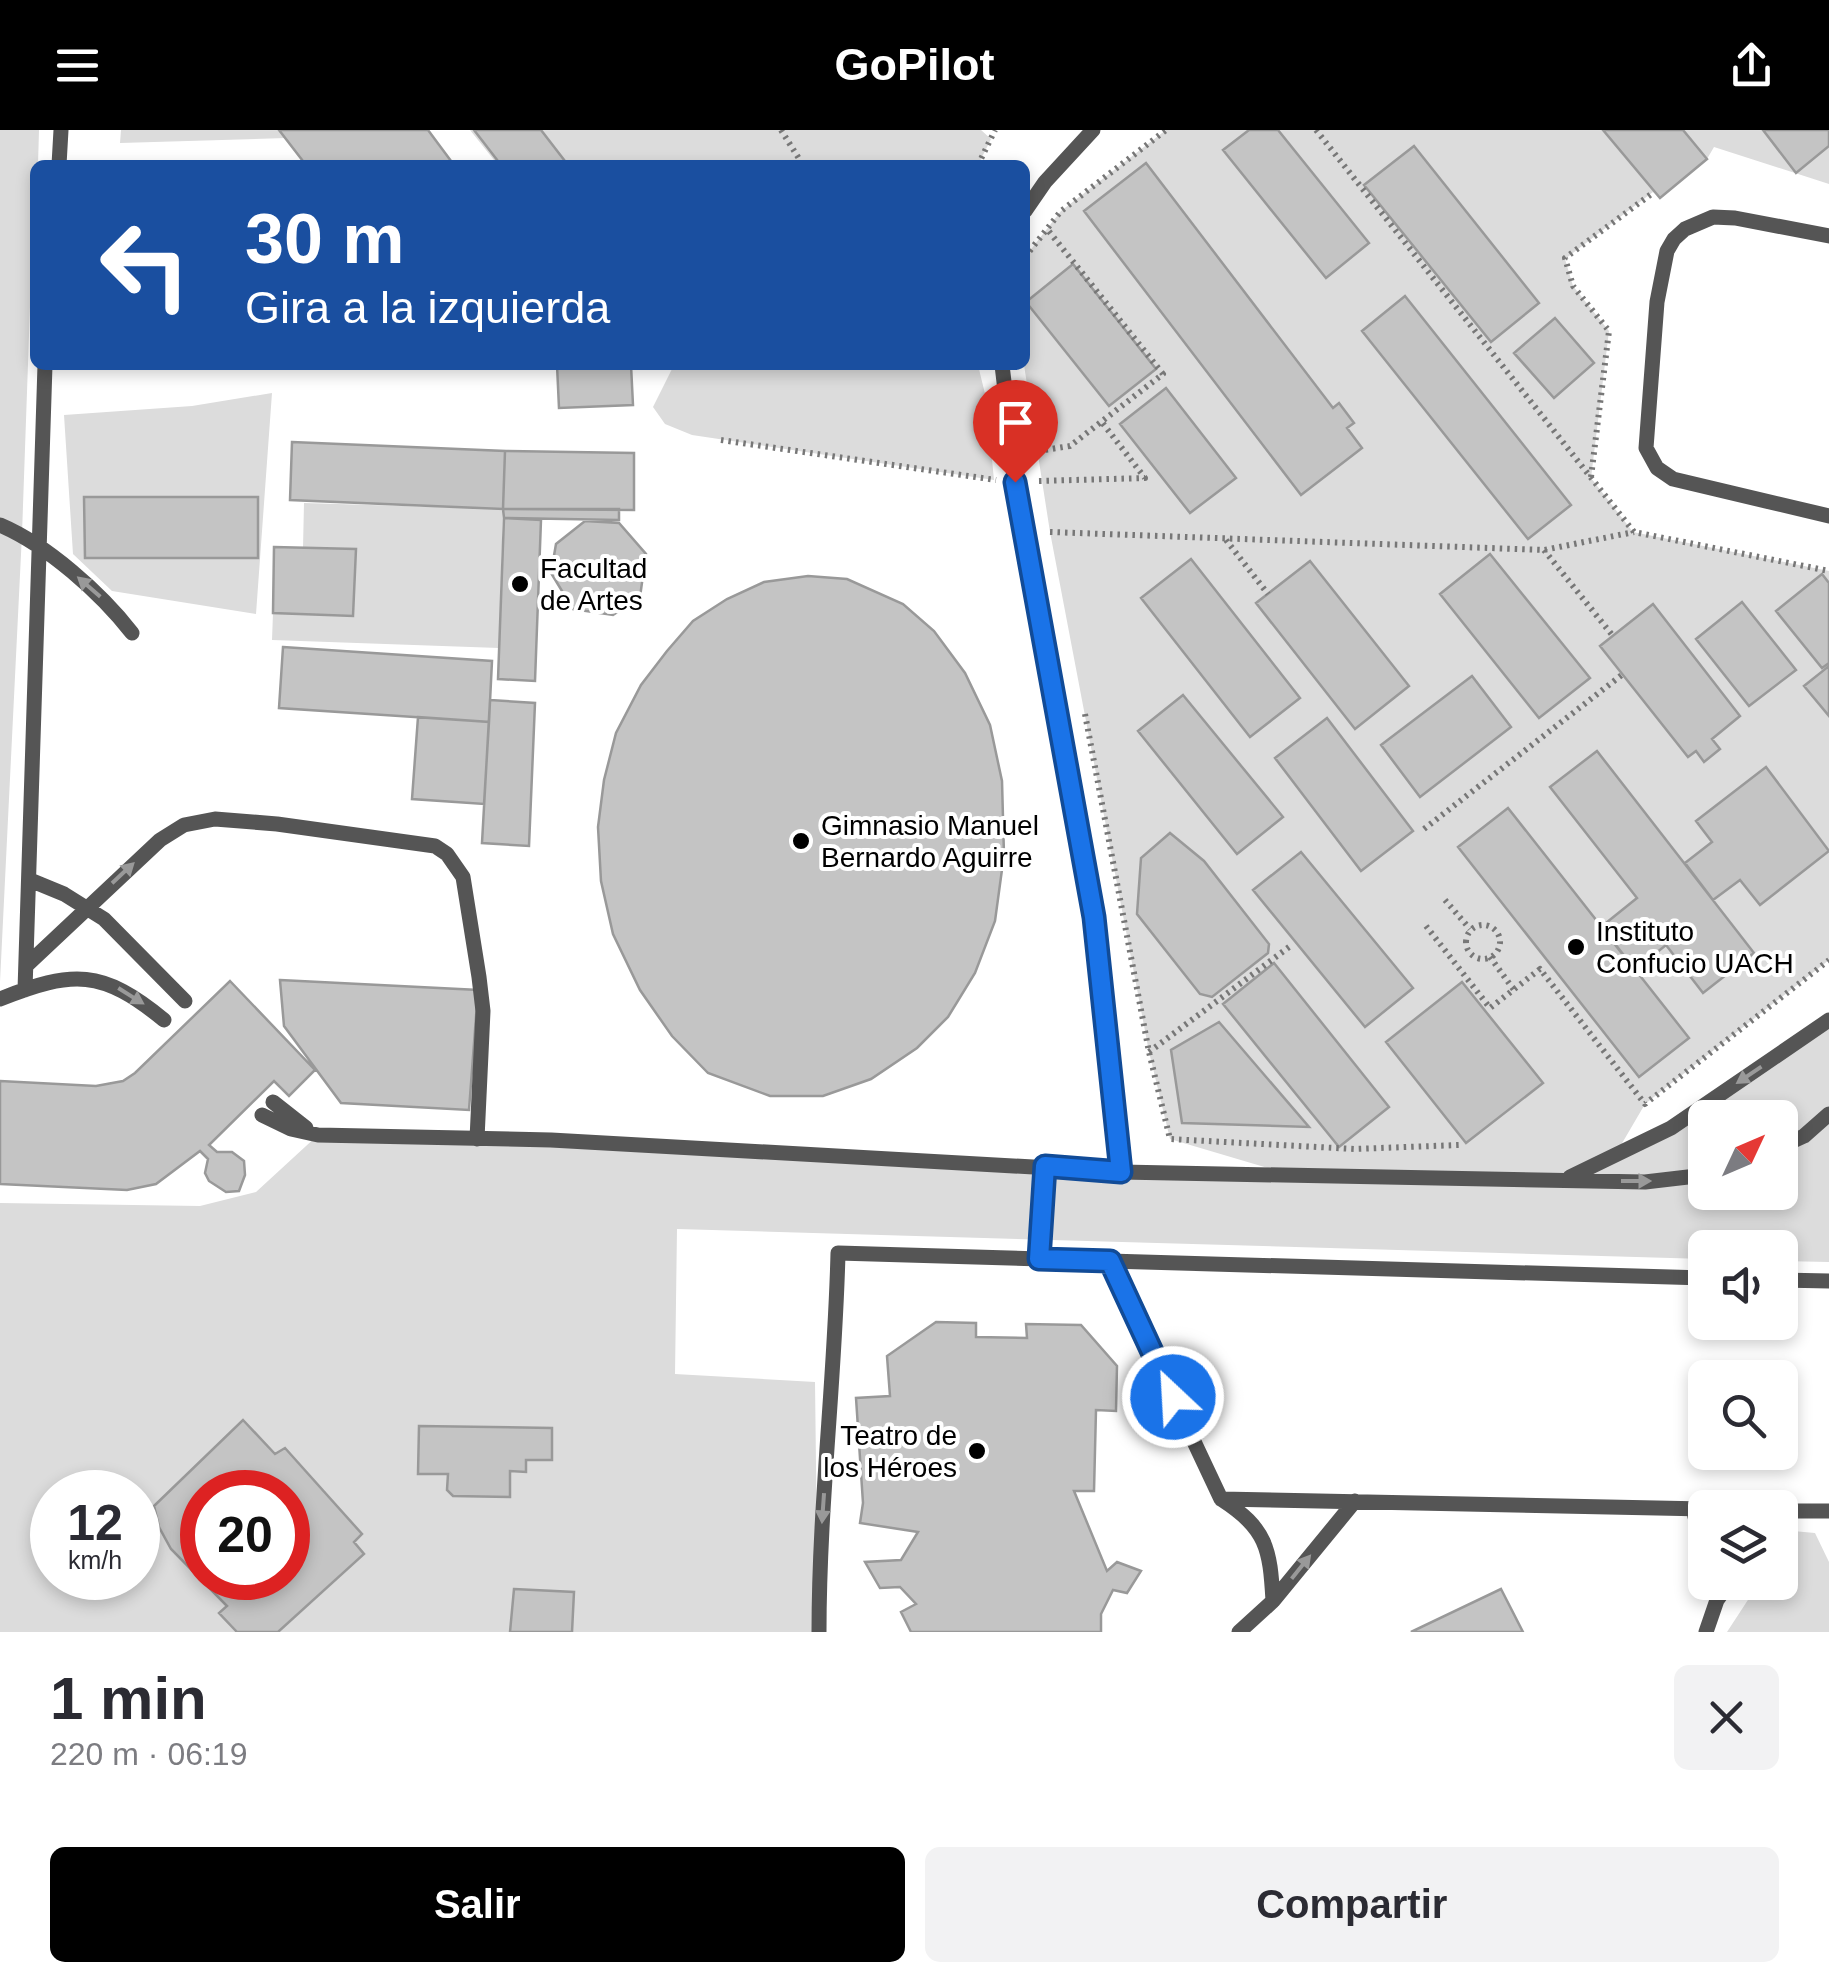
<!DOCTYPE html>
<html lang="es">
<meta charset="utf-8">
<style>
body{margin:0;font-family:Helvetica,sans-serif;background:#f2f2f3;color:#2b2b33;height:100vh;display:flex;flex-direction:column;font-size:38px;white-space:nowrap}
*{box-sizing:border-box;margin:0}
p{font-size:32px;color:#7c7c81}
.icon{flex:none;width:55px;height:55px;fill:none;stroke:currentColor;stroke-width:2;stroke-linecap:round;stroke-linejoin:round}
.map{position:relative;height:1502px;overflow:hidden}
.sheet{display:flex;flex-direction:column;background:#fff;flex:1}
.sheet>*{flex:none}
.hud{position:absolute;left:30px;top:30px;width:1000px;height:210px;border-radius:15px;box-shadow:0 5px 15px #0003;background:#1a4fa0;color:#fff;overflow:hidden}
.needle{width:65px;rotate:46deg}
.tools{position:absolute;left:1688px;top:970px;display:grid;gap:20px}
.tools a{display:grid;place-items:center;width:110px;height:110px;border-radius:15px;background:#fff;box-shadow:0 5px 15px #0003;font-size:50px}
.speed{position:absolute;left:30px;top:1340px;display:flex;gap:20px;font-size:50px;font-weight:700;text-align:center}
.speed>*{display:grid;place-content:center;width:130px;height:130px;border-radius:50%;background:#fff;box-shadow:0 5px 15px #0003;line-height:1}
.speed small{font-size:25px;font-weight:400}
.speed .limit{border:15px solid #d22;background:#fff;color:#111}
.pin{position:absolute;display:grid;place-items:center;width:85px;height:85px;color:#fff;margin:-102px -42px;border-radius:50% 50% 50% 0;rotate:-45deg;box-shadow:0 0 10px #0007}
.pin .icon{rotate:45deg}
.me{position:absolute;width:110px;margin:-55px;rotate:335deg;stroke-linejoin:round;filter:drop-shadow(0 0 8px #0008)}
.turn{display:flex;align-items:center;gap:35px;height:210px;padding:0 50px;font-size:45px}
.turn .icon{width:130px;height:130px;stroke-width:2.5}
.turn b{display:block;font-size:70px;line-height:85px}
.round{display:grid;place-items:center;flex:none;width:105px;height:105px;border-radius:15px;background:#f2f2f3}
.headline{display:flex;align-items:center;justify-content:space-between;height:170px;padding:0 50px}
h1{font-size:60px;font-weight:700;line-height:75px}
.button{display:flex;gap:20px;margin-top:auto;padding:20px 50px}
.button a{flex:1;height:115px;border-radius:15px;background:#000;color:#fff;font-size:40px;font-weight:700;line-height:115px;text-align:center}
.button a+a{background:#f2f2f3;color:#2b2b33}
header{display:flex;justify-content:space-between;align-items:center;height:130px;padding:0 50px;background:#000;color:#fff;font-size:45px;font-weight:700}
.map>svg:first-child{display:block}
.green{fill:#dcdcdc;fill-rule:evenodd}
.building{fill:#c4c4c4;stroke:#999;stroke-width:2.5;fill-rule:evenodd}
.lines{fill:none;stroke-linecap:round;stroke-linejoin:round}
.path{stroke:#777;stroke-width:6;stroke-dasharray:2.5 5;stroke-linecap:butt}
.service{stroke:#555;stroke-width:15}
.oneway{fill:#999}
.route-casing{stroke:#114b97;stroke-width:25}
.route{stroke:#1a73e8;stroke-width:18}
.poi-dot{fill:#000;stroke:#fff;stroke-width:4}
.labels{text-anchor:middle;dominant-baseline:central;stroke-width:8;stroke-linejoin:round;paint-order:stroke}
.poi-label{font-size:28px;fill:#000;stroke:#fff;text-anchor:start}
</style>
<header><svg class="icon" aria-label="menu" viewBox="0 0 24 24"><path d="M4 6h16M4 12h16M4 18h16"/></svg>GoPilot<svg class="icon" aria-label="share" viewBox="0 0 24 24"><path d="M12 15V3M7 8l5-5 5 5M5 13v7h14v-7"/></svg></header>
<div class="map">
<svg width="1829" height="1502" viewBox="0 0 1829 1502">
<rect width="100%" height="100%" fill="#fff"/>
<path class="green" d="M0,0H39L38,35H35L22,404L0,852Z
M121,0H279L286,8L120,13Z
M470,0H981L991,9L978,35H498Z
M1166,0H1829V54L1714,17L1707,29L1660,68L1653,62L1565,129L1573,156L1609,201L1591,348L1633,402L1829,441V830L1645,974L1614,1027L1829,890V1132L1780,1131V1118H1705V1129L677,1099L675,1244L815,1252L818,1502H0V1073L200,1076L256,1062L318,1005L1291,1045L1170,1009L1149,922L1050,402L1024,235L1025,127L1061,81ZM1705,988H1780V1062H1705ZM52,1362H138V1448H52ZM202,1362H288V1448H202Z
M674,235H978L986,268L994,350L692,305L665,294L653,277Z
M272,263L256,484L112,461L73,424L64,285L192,276Z
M304,373L503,379L499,518L272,510L273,483L353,485L355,420L303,418Z
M1793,1401L1815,1403L1829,1432V1502H1727L1759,1453L1780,1452V1421Z"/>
<path class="building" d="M279,0H428L454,35H306Z
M474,0H541L568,35H501Z
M1249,0H1278L1369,113L1326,148L1223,20Z
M1603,0H1683L1707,29L1660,68Z
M1763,0H1829V16L1796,43Z
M1414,16L1539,173L1491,212L1364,55Z
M1146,33L1333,278L1339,273L1354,293L1347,298L1362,318L1301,365L1084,81Z
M1073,134L1156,239L1109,276L1026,172Z
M1405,166L1571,375L1528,409L1362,201Z
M1555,188L1594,233L1554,268L1514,223Z
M557,235H631L633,275L559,278Z
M1166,258L1236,348L1190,383L1120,294Z
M292,312L505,321L503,379L290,370Z
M505,321L634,323V380L503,379Z
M84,367H258V428H85Z
M503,379H619V390L504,388Z
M504,388L541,390L535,551L498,549Z
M585,391L619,393L646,424L640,467L613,485L573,479L551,443L556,414Z
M274,417L356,419L353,486L273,483Z
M1490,424L1590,548L1539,588L1440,464Z
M1191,429L1300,568L1250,607L1141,468Z
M1310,431L1409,556L1355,599L1256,473Z
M1822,444L1829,453V533L1822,538L1776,481Z
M808,446L847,449L903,474L934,501L965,543L990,595L1002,651L1004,725L995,791L975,843L948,887L917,918L871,949L823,966H770L708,943L672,906L640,860L613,804L601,751L598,697L604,650L616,603L641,555L667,521L693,491L727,469L764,452Z
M1742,472L1796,540L1749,576L1696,509Z
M1653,474L1740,586L1712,609L1720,619L1704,632L1696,621L1688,627L1600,516Z
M283,517L492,531L489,592L279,578Z
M1829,536V586L1804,556Z
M1472,546L1511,597L1420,667L1381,615Z
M1183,565L1283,687L1237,724L1138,601Z
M490,570L535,573L529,716L482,713Z
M418,587L489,592L484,674L412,669Z
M1327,588L1413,701L1361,741L1275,628Z
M1597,621L1754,823L1703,863L1666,815L1635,840L1601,797L1637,768L1550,657Z
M1766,637L1829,721L1760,775L1740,750L1713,770L1685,733L1712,712L1696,691Z
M1508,678L1689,908L1639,947L1458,717Z
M1170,703L1204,731L1269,814L1268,823L1212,867L1200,864L1137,784L1141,728Z
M1301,722L1413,858L1365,897L1253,760Z
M1274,833L1389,977L1339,1017L1223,874Z
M280,850L478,860L469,980L341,973L284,896Z
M230,851L315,940L289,966L274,951L209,1015L217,1022H232L244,1031L245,1045L239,1061L226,1062L209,1051L205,1043L208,1029L200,1021L156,1054L127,1060L0,1054V951L96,956L123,951L135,943Z
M1462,852L1543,953L1466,1013L1386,912Z
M1219,892L1309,997L1182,993L1171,920Z
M936,1192L976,1193V1207L1027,1208L1026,1194L1081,1195L1117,1236L1116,1281L1096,1280L1094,1361H1074L1107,1441L1117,1432L1141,1441L1127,1463L1113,1460L1101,1484V1502H911L901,1482L916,1474L900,1457L880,1458L865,1432L901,1430L918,1402L860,1393L863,1373L856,1268L890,1266L887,1226Z
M243,1290L275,1324L285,1318L362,1404L354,1412L364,1424L278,1502H237L219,1483L227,1476L171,1419L159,1397L154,1376ZM202,1362H288V1448H202Z
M419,1296L552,1298V1330H526V1342L510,1341V1367L453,1366L447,1360L448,1344H418Z
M514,1459L574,1462L572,1502H510Z
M1501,1459L1523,1502H1411Z"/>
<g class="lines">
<path class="path" d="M781,0L803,35
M1316,0L1634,402L1829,441
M978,35L995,0
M1025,127L1061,81L1166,0
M721,310L996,350
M1038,321L1070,316L1163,244L1047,99
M1591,347L1609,201L1573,156L1565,128L1654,62
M1039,351L1145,348L1101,291
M1050,402L1544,420L1634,402
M1226,410L1268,464
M1544,420L1613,506
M1085,584L1149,922L1170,1009L1354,1019L1459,1015
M1424,699L1623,544
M1445,770L1470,799
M1466 812a17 17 0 1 1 34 0a17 17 0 1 1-34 0Z
M1426,796L1490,878L1540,839L1645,974L1829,830
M1490,827L1514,860
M1149,922L1289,817"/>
<path class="service" d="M59,35L61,0
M1025,81L1045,52L1093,0
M1829,106L1735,88L1713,87L1685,99L1674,109L1667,121L1657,172L1646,318L1657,338L1673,349L1829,386
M1002,235L1018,370L1094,787L1121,1042
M0,395C47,415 101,463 132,503
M30,750L64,764L104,789L185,871
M28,834L160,710L184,695L215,689L277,694L435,716L447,724L463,747L479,847L483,881L477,1009
M25,860L45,235
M0,869C73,840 102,839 164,890
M273,972L306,998
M262,985L291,999L318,1005L551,1010L1121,1042L1645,1052L1705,1045
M1780,1017L1804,1006L1829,984
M1570,1047L1671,998L1829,890
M1039,1129L1045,1036
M1705,1148L1109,1131L1221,1369L1705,1379
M1780,1150L1829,1151
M1221,1369C1267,1399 1270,1418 1273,1471L1355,1371
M1693,1379L1705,1425
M1780,1381H1829
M1712,1452L1717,1470L1730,1452
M819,1502C819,1376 835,1250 838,1123L1109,1131
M1239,1502L1273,1471
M1706,1502L1717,1470"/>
</g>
<defs><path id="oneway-solid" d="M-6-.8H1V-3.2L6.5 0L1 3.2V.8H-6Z" transform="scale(2.5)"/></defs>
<g class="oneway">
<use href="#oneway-solid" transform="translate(89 457) rotate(-139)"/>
<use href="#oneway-solid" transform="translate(123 743) rotate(-43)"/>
<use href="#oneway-solid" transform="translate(131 866) rotate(32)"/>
<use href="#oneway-solid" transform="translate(1749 945) rotate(146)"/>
<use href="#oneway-solid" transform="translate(1636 1051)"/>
<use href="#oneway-solid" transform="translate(823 1378) rotate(94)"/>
<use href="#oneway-solid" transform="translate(1301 1437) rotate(-51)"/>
</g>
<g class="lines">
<g class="route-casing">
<path id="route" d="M1015,352L1094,787L1121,1042L1045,1036L1039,1129L1110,1131L1173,1267"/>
</g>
<use href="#route" class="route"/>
</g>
<g class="poi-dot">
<circle cx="520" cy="454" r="10"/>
<circle cx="801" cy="711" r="10"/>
<circle cx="1576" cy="817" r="10"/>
<circle cx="977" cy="1321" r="10"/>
</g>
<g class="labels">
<g class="poi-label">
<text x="540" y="438">Facultad<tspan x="540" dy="32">de Artes</tspan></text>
<text x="821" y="695">Gimnasio Manuel<tspan x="821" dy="32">Bernardo Aguirre</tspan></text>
<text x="1596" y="801">Instituto<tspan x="1596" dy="32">Confucio UACH</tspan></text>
<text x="957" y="1305" text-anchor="end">Teatro de<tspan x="957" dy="32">los Héroes</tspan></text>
</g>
</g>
</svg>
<div class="tools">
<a><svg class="needle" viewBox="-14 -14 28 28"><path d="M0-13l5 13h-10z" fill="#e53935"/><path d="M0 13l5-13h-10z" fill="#7c7c81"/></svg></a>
<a><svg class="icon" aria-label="sound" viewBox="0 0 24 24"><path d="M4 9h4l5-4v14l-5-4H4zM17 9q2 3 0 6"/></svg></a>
<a><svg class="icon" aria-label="search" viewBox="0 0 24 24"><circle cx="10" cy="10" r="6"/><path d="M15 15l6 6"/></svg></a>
<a><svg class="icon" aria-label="layers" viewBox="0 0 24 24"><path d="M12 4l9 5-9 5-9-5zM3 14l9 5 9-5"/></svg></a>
</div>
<div class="speed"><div>12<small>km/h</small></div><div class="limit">20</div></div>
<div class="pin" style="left:1015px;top:352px;background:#d93025"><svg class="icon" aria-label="arrive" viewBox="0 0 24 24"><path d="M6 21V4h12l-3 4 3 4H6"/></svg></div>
<svg class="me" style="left:1173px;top:1267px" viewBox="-20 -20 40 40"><circle r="17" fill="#1a73e8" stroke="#fff" stroke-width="3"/><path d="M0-11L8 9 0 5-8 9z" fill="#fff"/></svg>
<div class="hud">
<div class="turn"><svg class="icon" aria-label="left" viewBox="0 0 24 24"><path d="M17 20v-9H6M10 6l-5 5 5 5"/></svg><div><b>30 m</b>Gira a la izquierda</div></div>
</div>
</div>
<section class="sheet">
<div class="headline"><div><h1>1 min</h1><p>220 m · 06:19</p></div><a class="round"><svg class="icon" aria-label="close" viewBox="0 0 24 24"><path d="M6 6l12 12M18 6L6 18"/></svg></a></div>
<div class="button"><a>Salir</a><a>Compartir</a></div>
</section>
